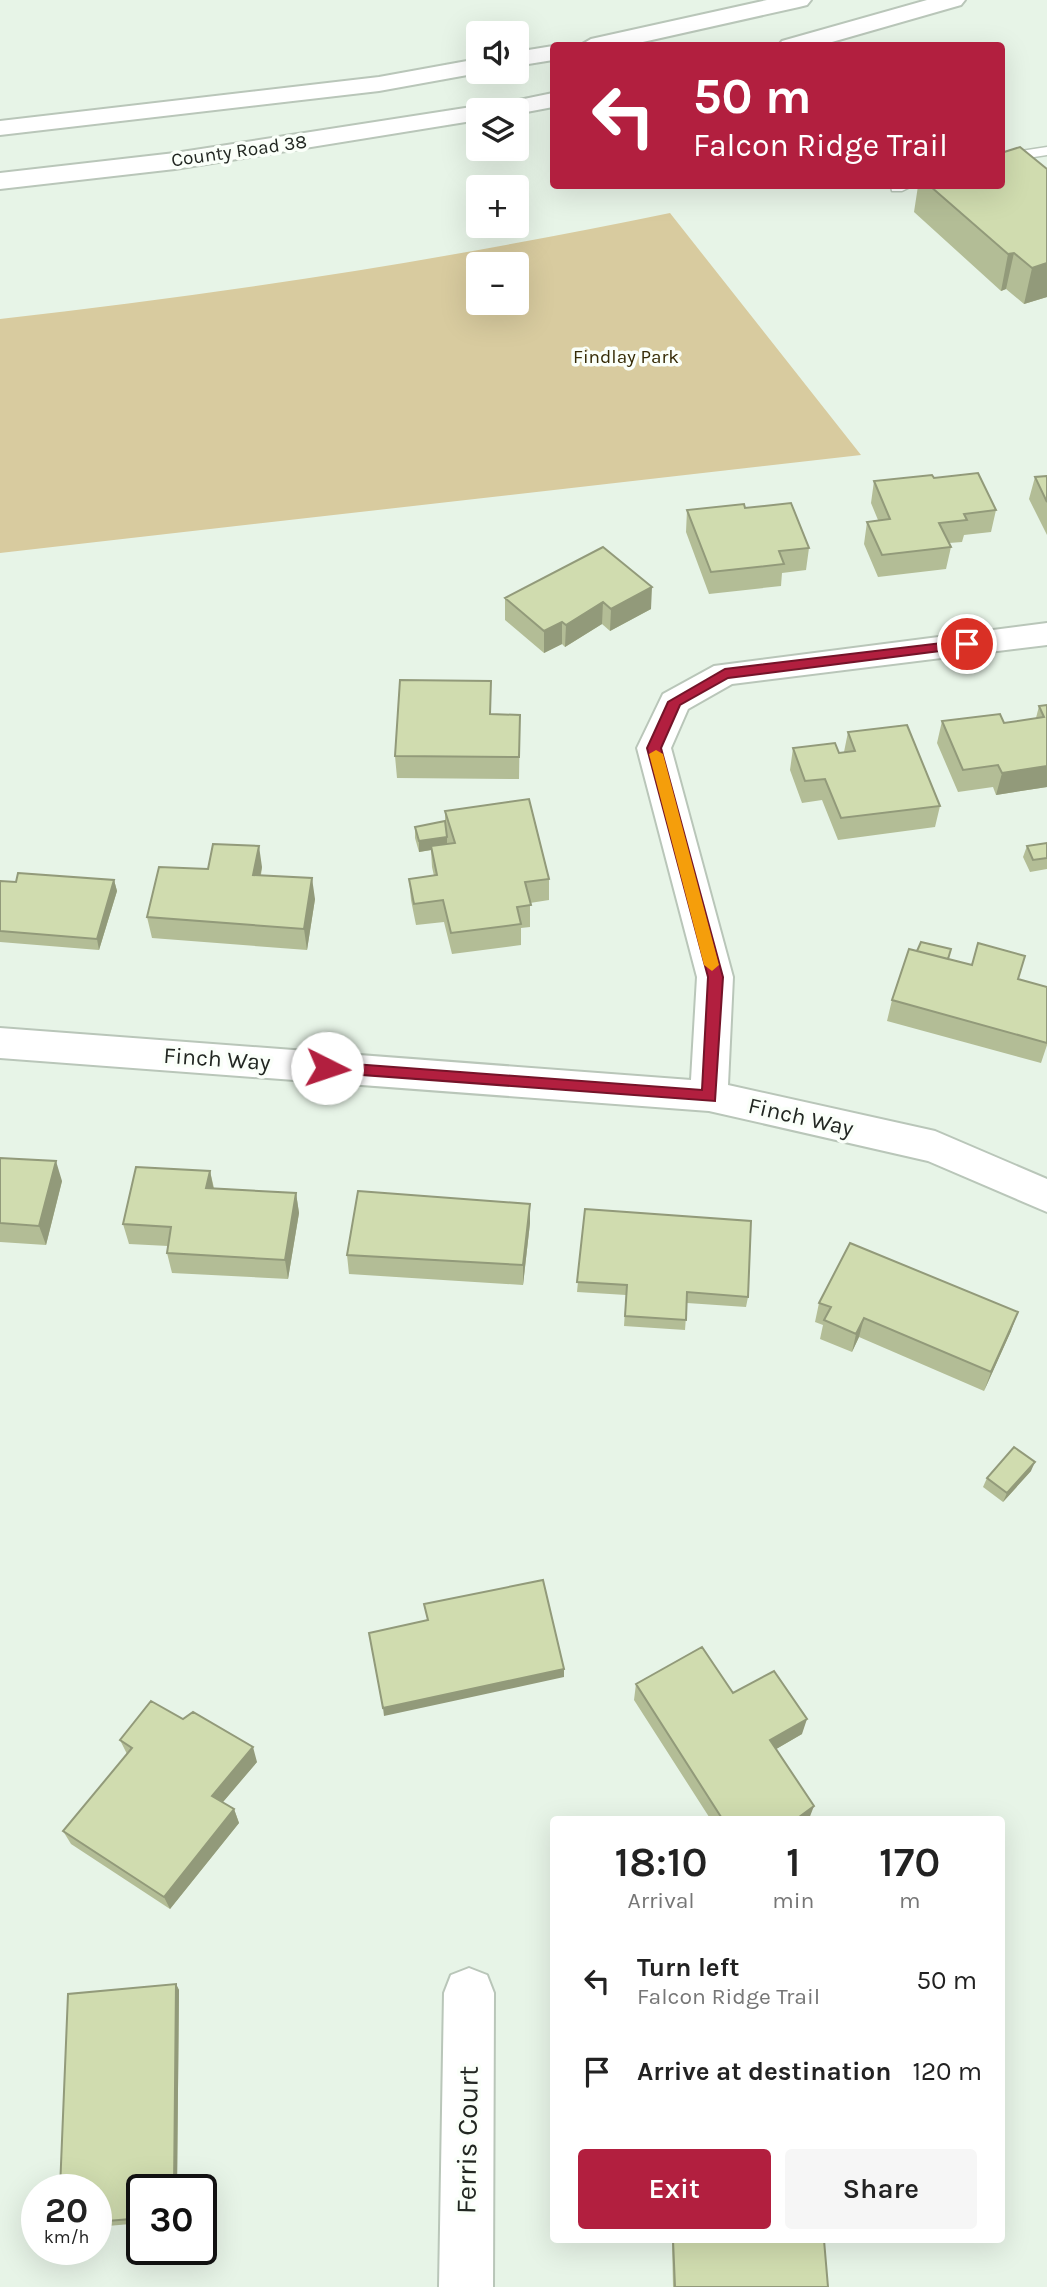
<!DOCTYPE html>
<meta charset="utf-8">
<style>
body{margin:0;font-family:Karla,sans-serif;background:#f6f6f6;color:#222;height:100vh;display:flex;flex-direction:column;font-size:26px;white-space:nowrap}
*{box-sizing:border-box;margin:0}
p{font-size:23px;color:#767676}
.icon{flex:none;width:38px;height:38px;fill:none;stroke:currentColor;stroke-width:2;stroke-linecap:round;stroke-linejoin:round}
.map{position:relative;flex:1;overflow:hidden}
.panel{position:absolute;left:550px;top:1816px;width:455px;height:427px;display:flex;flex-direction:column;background:#fff;border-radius:7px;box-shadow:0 7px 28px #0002}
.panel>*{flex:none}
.top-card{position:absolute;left:550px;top:42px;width:455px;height:147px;border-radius:7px;box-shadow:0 7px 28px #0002;background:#b21f3f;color:#fff;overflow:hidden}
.tools{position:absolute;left:466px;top:21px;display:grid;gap:14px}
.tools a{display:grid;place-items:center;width:63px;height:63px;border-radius:7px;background:#fff;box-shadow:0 7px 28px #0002;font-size:35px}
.speed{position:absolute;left:21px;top:2174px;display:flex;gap:14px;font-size:35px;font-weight:700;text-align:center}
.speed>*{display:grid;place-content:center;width:91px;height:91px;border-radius:50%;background:#fff;box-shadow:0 7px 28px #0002;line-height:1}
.speed small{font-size:18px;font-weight:400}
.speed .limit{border:4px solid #111;border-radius:10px;background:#fff;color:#111}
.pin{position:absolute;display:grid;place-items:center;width:60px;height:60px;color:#fff;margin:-30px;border:4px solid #fff;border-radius:50%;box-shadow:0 2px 7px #0007}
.me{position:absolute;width:77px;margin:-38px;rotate:94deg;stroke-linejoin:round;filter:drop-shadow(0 0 5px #0008)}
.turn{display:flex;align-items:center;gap:24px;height:147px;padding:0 28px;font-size:32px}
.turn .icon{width:91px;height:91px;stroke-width:2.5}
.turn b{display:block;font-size:49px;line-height:60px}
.eta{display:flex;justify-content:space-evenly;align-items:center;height:119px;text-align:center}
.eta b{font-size:42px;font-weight:600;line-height:49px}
.button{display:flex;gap:14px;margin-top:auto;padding:14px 28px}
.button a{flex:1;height:80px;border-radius:7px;background:#b21f3f;color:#fff;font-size:28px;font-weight:600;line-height:80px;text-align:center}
.button a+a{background:#f6f6f6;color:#222}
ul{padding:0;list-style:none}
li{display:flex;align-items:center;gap:21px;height:91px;padding:0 28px}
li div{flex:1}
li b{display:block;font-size:26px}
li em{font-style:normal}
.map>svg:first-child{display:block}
.green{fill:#d8cb9f;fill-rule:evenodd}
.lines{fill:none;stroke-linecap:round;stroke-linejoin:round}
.service-casing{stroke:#b9c6b9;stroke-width:3}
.minor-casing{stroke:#b9c6b9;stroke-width:4}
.secondary-casing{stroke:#b9c6b9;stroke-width:4}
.service{fill:#fff;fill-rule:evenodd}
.minor{fill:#fff;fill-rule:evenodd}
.secondary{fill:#fff;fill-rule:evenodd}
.wall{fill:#b3bd96}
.shaded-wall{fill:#929a7a}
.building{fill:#d0dcaf;stroke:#929a7a;stroke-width:2}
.route{fill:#b21f3f;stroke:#741429;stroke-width:2}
.slow{fill:#f59e0b}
.labels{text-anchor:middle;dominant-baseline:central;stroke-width:7;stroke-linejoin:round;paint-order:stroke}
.far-street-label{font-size:19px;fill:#222722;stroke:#fafff9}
.far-park-label{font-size:19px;fill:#362b06;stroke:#fafff9}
.street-label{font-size:23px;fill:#222722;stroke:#fafff9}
.near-street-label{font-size:28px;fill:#222722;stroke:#fafff9}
</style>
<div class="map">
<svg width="1047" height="2287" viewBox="0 0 1047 2287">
<rect width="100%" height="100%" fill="#e7f4e7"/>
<path class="green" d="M670,213L861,455L0,553V319C225,294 448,259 670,213ZM478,264H516V303H478Z"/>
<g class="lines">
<g class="service-casing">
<path id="service" d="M1047,147V155L1001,162V154Z
M891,186H912L902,191H892Z"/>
</g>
<g class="minor-casing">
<path id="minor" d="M1047,623V645L732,684L688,709L671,748L733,977L728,1085L935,1131L1047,1179V1212L928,1161L709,1111L0,1058V1028L691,1080L697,977L637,748L663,694L714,666Z
M469,1968L487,1975L494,1993L493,2287H439L444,1993L451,1975Z"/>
</g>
<g class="secondary-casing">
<path id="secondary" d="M767,0H811L807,5L799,7L625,46H579L591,39Z
M927,0H965L961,5L818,46H778L782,41Z
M553,46V60L516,66V52Z
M478,59V72H484L379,91L0,135V121L379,77Z
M553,93V107L516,114V110H478V120L175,169L0,189V173L175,153L478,106L485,107Z"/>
</g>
<use href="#service" class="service"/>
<use href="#minor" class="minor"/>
<use href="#secondary" class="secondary"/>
</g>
<path class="wall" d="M1047,169V297L1024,304L1006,289L1001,291L914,212L918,186H1001Z
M1047,476V535L1029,499L1035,477Z
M934,478L996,510L991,532L964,535L962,542L949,543L951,547L946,569L878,577L864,544L867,522L878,520L871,503L874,481Z
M745,508L809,548L806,570L782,573L781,586L709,594L686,532L687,510Z
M603,547L651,609L610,631L602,624L565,647L562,644L544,653L505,620V598Z
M491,703V715H520L519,779L397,778L395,756Z
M1047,705V787L996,795L993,787L958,792L937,743L942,721L1004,723L1036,718L1039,706Z
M848,732L940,806L935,827L838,840L822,800L802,803L790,770L793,748L839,753L844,752Z
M445,811L549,879V900L530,903V927L521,928V945L452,954L444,922L416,925L411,900L409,879L434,876L432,867L431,850L419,852L415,838V827L445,821Z
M1047,843V869L1030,872L1023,857L1027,846Z
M262,867L261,875L315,899L307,950L152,938L147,917Z
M114,880L117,891L99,950L0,942V881L16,882Z
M948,959L1047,987V1045L1041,1063L887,1021L892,1000Z
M0,1158L62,1181L46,1245L0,1242Z
M210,1171L214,1188L296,1193L299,1213L288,1279L172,1273L167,1253L168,1246L129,1244L123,1224Z
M585,1209L748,1297L746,1307L687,1303L685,1330L624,1326L626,1295L577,1292Z
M530,1223L523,1285L349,1274L347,1255Z
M819,1303L1011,1331L984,1391L859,1337L852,1352L820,1339L823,1325L815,1322Z
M1031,1471L1003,1502L983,1487L987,1478Z
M636,1684L733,1693L802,1734L776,1749L809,1819L711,1820L634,1700Z
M120,1740L257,1762L223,1802L234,1809L239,1823L170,1909L71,1844L63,1831L127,1754Z
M176,1984L179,1990L177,2189H142V2223L96,2227V2189Z
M673,2240L828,2287H673L672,2242Z"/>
<path class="shaded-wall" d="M1014,253L1006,289L1001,291L1008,254Z
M1047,263V297L1024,304L1032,268Z
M652,587L651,609L610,631L611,609Z
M603,602L602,624L565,647L566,625Z
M562,622V644L544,653V631Z
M1047,766V787L996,795L1002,773Z
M447,837V848L431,846V850L419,852V841Z
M259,846L262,867L256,896L253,875Z
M312,878L315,899L307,950L304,929Z
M114,880L117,891L99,950L97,939Z
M56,1161L62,1181L46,1245L39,1226Z
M210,1171L214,1191L206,1188Z
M296,1193L299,1213L288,1279L285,1260Z
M530,1204V1223L523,1285V1265Z
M1018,1312L1011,1331L984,1391L991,1372Z
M864,1318L859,1337L852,1352L856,1334Z
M1035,1462L1031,1471L1003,1502L1007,1493Z
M564,1669V1677L384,1716L383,1708Z
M807,1719L802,1734L766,1755L770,1740Z
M253,1747L257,1762L217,1809L212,1796Z
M814,1806L809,1819L795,1820Z
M234,1809L239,1823L170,1909L164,1897Z
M176,1984L179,1990L177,2189H174Z"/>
<path class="building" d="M1020,147L1047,169V263L1032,268L1014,253L1008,254L930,186H1001V153Z
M978,473L996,510L964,514L967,520L939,523L951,547L882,555L867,522L890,519L874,481L932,475L934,478Z
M1047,476V502L1035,477Z
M791,503L809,548L779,551L784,564L711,572L687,510L744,504L745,508Z
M603,547L652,587L611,609L603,602L566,625L562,622L544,631L505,598Z
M400,680L491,681L490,714L520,715L519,757L395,756Z
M1047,705V766L1002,773L998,765L963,770L942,721L1000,714L1004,723L1044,717L1039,706Z
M907,725L940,806L841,818L825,779L805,781L793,748L835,743L839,753L855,751L848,732Z
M529,799L549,879L525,882L531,905L517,907L521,924L451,933L443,900L414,904L409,879L437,875L431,846L455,843L445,811Z
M445,821L447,837L419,841L415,827Z
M1047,843V858L1033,860L1027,846Z
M213,844L259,846L253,875L312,878L304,929L147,917L159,867L208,869Z
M18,873L114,880L97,939L0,931V881L16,882Z
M921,942L951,949L948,959L917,951Z
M978,943L1025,956L1018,979L1047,987V1043L892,1000L909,949L972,965Z
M0,1158L56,1161L39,1226L0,1223Z
M136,1167L210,1171L206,1188L296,1193L285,1260L167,1253L171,1227L123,1224Z
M358,1191L530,1204L523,1265L347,1255Z
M585,1209L751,1221L748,1297L687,1292L686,1320L625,1316L627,1285L577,1282Z
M850,1243L1018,1312L991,1372L864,1318L856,1334L824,1320L831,1307L819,1303Z
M1014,1447L1035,1462L1007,1493L987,1478Z
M543,1580L564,1669L383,1708L369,1633L428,1620L424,1604Z
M702,1647L733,1693L774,1671L807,1719L770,1740L814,1806L795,1820H723L636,1684Z
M151,1701L183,1719L193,1712L253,1747L212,1796L234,1809L164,1897L63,1831L132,1748L120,1740Z
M176,1984L174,2189H142V2218L96,2222V2189H60L68,1994Z
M673,2240H824L828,2287H675Z"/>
<path class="route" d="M967,640L973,644L971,647L728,678L680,705L661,748L723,977L715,1101L322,1072V1063L327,1062L702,1090L708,977L647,748L668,702L725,669Z"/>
<path class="slow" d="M656,750L663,754L719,965L712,971L704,965L649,754Z"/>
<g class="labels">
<g class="far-street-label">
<text transform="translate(239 151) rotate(-8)">County Road 38</text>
</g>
<g class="far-park-label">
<text x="626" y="357">Findlay Park</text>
</g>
<g class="street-label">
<text transform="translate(217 1059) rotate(4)">Finch Way</text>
<text transform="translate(801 1117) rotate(13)">Finch Way</text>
</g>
<g class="near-street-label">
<text transform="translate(467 2140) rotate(-89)">Ferris Court</text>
</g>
</g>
</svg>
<div class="tools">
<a><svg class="icon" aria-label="sound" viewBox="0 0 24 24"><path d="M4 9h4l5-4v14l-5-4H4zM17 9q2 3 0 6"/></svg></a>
<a><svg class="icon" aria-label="layers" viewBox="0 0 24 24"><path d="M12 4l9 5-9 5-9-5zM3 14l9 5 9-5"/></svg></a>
<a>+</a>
<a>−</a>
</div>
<div class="speed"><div>20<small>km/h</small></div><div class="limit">30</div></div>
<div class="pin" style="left:967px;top:644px;background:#d93025"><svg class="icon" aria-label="arrive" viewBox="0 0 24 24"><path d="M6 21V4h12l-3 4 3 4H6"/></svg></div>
<svg class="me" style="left:327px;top:1068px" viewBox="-20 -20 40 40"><circle r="19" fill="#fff"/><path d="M0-13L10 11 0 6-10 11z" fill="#b21f3f"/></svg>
<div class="top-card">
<div class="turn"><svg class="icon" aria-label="left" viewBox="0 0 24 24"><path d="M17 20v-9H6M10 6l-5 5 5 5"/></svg><div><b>50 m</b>Falcon Ridge Trail</div></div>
</div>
<section class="panel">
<div class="eta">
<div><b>18:10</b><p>Arrival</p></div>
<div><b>1</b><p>min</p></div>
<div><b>170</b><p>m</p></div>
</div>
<ul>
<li><svg class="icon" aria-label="left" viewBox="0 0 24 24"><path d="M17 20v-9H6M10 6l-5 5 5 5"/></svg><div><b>Turn left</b><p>Falcon Ridge Trail</p></div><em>50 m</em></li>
<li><svg class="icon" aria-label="arrive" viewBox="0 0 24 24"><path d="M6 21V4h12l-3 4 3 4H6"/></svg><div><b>Arrive at destination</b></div><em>120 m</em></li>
</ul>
<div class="button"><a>Exit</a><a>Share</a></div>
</section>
</div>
